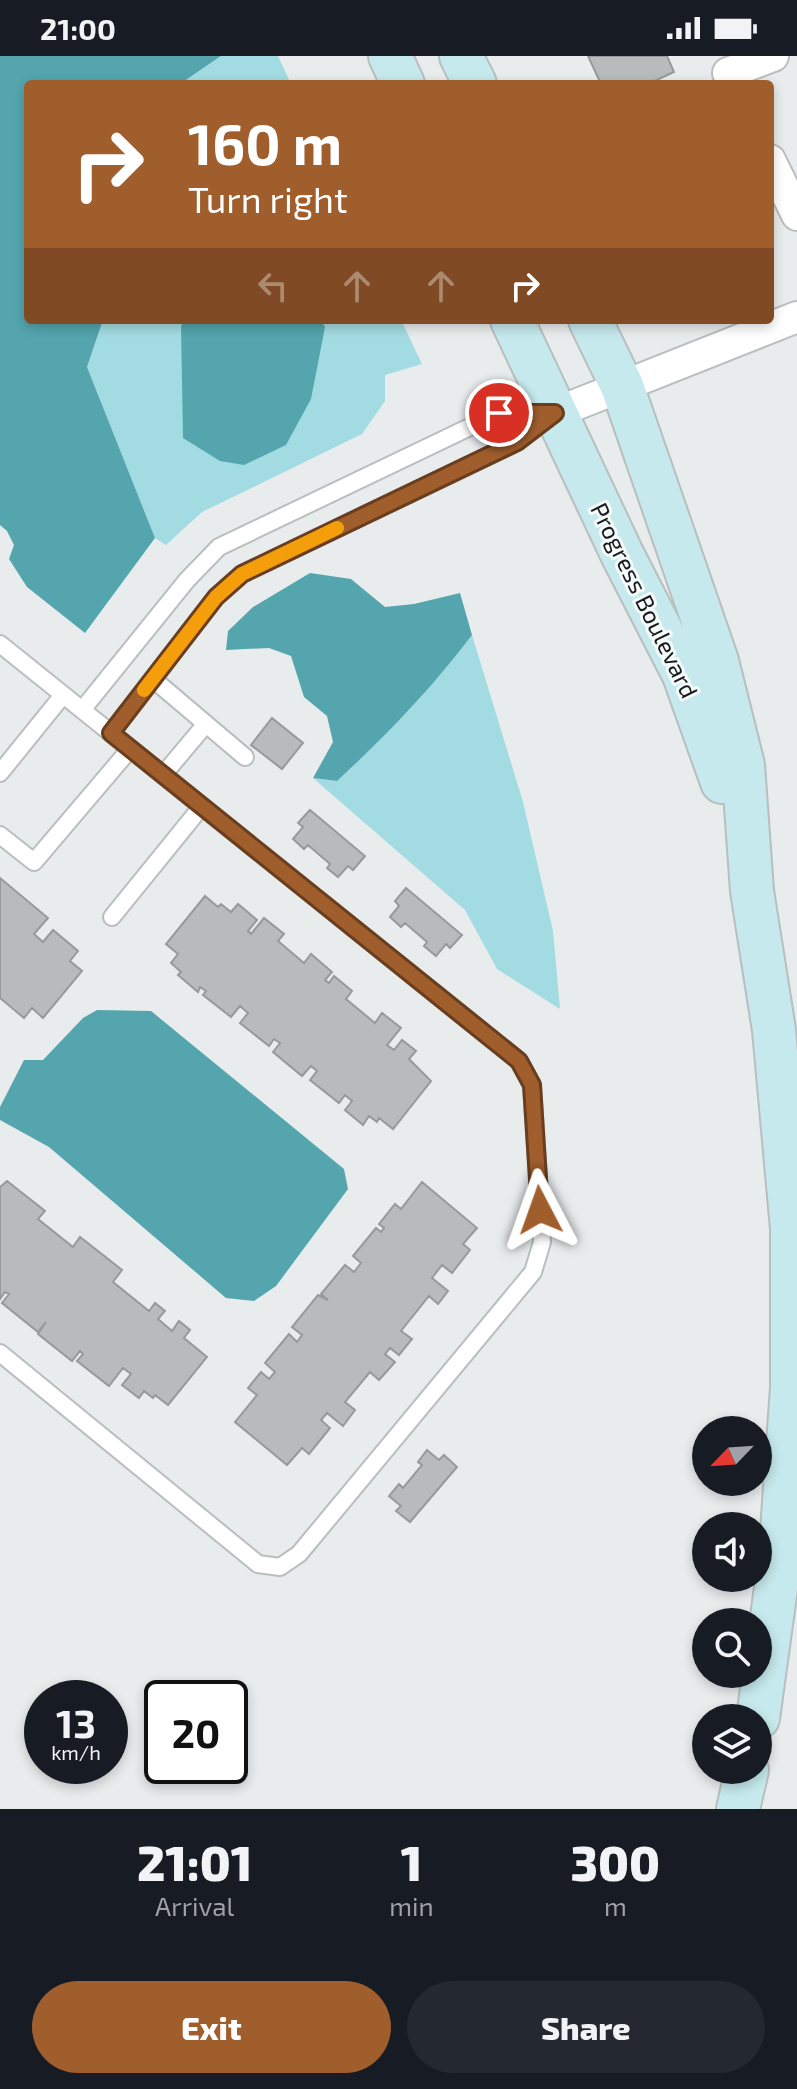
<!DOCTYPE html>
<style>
body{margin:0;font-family:"Exo 2",sans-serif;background:#242831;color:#f1f3f6;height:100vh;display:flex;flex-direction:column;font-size:30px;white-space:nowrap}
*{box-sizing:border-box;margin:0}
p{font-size:26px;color:#9ea1a6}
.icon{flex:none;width:44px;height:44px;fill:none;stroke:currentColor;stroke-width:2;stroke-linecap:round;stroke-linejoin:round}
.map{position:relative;height:1753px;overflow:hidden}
.panel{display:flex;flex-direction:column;background:#171b24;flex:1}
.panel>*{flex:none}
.hud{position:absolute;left:24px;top:24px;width:750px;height:244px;border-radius:8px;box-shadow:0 4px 12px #0003;background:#a15e2d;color:#fff;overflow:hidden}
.needle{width:52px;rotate:245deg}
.fabs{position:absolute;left:692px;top:1360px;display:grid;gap:16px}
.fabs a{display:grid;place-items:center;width:80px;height:80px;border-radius:50%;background:#171b24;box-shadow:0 4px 12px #0003;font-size:40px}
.speed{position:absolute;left:24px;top:1624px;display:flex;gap:16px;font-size:40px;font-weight:700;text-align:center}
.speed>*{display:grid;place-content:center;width:104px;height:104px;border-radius:50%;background:#171b24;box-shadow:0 4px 12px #0003;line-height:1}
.speed small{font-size:20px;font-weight:400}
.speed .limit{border:4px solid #111;border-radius:12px;background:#fff;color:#111}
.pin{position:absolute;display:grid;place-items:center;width:68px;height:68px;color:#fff;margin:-34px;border:4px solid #fff;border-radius:50%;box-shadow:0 2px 8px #0007}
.me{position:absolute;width:88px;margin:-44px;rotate:356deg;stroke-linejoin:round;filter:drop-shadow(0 0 6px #0008)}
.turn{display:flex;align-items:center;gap:28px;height:168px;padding:0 32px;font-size:36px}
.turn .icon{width:104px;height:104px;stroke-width:2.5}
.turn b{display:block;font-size:56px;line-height:68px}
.lanes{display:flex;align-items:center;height:76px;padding:0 32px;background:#0003;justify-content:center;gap:40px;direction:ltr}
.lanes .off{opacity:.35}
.eta{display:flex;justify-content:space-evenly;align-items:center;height:136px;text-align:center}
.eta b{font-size:48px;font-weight:800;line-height:56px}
.primary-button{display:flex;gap:16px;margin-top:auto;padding:16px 32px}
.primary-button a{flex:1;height:92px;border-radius:48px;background:#a15e2d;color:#fff;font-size:32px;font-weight:800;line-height:92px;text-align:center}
.primary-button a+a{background:#242831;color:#f1f3f6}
.status{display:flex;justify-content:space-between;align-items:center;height:56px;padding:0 40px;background:#171b24;direction:ltr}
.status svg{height:22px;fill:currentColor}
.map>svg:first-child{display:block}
.green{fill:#a2dce2}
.water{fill:#54a5ae}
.building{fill:#b7bbbb;stroke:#969a9a;stroke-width:2}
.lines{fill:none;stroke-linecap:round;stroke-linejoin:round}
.lane-casing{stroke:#b9bebe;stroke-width:20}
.street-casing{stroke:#b9bebe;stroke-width:34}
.secondary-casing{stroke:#b9bebe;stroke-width:46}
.lane{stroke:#fff;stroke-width:16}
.street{stroke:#fff;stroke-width:30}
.secondary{stroke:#c5e9ec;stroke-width:42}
.route-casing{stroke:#693d1d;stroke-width:20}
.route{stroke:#a15e2d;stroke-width:14}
.slow{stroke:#f59e0b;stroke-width:14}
.labels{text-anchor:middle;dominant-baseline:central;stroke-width:6;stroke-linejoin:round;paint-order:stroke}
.street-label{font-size:24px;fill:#18191a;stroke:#f5fafa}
</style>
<div class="status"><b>21:00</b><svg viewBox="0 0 49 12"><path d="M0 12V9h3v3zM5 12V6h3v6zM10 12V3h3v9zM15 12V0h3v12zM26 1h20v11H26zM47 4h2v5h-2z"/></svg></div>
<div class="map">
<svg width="797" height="1753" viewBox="0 0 797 1753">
<rect width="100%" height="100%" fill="#e8eced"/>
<path class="green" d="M221,0H278L291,28H180Z
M103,264H184L181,270L325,271L321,264H401L422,308L385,319V345L362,378L202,456L166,489L155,482L87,311Z
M472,579L523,746L553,875L560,953L497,913L465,854L313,722L337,725C386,680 432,632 472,579Z"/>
<path class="water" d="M0,0H221L180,28H28V264H103L87,311L155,482L85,577L27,531L9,503L14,489L7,475L0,469Z
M184,264H321L325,271L311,343L286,389L244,409L220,405L183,382L181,270Z
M310,517L351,523L385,551L414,548L460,537L472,579C432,632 386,680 337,725L313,722L333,686L327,660L304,641L291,600L269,592L226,594L228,575L253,551Z
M97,954L151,955L344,1113L348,1133L276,1230L254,1245L226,1242L49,1091L0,1064V1051L24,1004H43L83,962Z"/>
<path class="building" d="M588,0H667L674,16L648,28H601Z
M272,662L303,687L282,713L251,689Z
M310,754L365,800L353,814L348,810L338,821L327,812L330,808L308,789L304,793L293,783L303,771L298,767Z
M0,822L48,862L34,878L43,886L53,874L78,895L70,905L82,915L43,962L32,952L24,962L0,942Z
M406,832L462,879L450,892L446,888L436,900L424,890L427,886L405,867L401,871L390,861L399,850L395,845Z
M205,840L218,851L221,848L231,856L238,848L257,864L248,875L251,878L264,862L284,878L278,885L304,907L311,898L332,916L325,924L329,927L334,920L352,935L346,943L375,967L382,957L401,972L387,989L394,994L402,984L416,995L409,1003L431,1025L393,1073L379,1062L377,1066L369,1060L363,1069L345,1054L352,1045L345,1039L339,1047L310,1024L317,1015L311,1010L302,1020L273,996L280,987L274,983L269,990L240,967L248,957L240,950L231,961L203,939L206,935L200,931L198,936L178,919L181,916L171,907L178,898L166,888Z
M7,1125L45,1155L38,1163L73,1191L80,1181L122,1214L113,1226L149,1255L155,1247L165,1255L158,1263L172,1275L179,1265L190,1274L184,1282L207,1301L168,1349L155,1339L153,1342L144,1335L139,1342L122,1329L131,1318L123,1312L109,1330L77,1305L83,1298L80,1295L72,1305L38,1278L46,1266L38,1276L2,1247L9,1238L5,1236L0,1243V1131Z
M422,1126L477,1172L463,1188L470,1194L452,1217L442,1209L432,1222L448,1235L438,1248L429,1240L401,1275L412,1283L399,1299L390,1292L385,1298L395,1306L379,1324L370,1316L345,1346L355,1354L343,1370L327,1357L321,1364L330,1372L309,1398L302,1392L287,1409L235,1366L257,1339L248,1332L261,1316L269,1323L275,1316L265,1307L289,1278L297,1286L302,1279L292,1271L318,1239L328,1244L321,1238L345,1209L354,1216L361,1207L353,1200L376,1172L381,1176L384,1172L379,1168L395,1148L401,1153Z
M427,1394L439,1404L444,1399L457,1411L410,1466L396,1455L401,1450L389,1440L399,1428L403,1432L422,1409L418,1406Z"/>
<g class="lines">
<g class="lane-casing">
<path id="lane" d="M0,588L519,1005L532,1029L542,1186L533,1216L299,1498L280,1511L258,1508L0,1297
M153,623L245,701
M82,654L187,524L219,491L499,357H553
M111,677L216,541L242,518L517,386L554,358
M0,717L63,639
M163,719L205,669
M0,779L34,806L130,693
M112,861L202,750"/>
</g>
<g class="street-casing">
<path id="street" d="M728,17L773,0
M770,104L797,159
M555,357L797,261"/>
</g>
<g class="secondary-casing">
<path id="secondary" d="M390,0L403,28
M461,0L475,28
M512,264L622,498L684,619L722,726
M590,264L622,330L717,605L743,709L752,835L774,974L792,1173V1331L780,1503L758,1662
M738,1753L747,1714"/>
</g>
<use href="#lane" class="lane"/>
<use href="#street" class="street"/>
<use href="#secondary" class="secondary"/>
</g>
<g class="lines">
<g class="route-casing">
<path id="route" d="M499,357H555L517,386L242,518L216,541L111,677L519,1005L532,1029L540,1154"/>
</g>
<use href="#route" class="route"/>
<path class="slow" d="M144,634L216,541L242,518L337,472"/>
</g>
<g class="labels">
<g class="street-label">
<text transform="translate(645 544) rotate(64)">Progress Boulevard</text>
</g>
</g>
</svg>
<div class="fabs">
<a><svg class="needle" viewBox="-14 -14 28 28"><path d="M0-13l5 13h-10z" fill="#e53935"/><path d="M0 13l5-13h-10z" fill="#9ea1a6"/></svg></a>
<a><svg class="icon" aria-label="sound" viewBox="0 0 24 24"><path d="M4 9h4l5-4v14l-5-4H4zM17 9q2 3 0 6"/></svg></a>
<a><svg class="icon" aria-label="search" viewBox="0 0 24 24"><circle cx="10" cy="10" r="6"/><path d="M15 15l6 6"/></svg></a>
<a><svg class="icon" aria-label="layers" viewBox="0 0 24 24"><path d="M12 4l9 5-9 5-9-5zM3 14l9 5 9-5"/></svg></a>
</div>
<div class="speed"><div>13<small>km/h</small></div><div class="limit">20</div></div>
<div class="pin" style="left:499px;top:357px;background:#d93025"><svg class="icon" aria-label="arrive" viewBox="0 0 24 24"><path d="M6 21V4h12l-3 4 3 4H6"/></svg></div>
<svg class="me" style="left:540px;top:1154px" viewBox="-20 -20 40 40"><path d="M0-17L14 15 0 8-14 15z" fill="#a15e2d" stroke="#fff" stroke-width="4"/></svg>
<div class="hud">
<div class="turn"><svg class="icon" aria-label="right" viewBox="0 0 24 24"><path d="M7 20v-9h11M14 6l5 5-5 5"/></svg><div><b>160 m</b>Turn right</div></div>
<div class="lanes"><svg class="icon off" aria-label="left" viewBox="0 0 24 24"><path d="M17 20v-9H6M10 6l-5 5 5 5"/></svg><svg class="icon off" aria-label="ahead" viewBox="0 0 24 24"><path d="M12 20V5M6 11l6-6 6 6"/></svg><svg class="icon off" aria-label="ahead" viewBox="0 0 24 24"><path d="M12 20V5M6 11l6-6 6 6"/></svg><svg class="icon" aria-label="right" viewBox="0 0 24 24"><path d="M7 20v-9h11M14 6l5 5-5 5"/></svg></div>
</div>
</div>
<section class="panel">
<div class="eta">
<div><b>21:01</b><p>Arrival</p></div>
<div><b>1</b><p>min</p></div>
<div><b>300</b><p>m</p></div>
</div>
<div class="primary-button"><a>Exit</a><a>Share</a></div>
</section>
